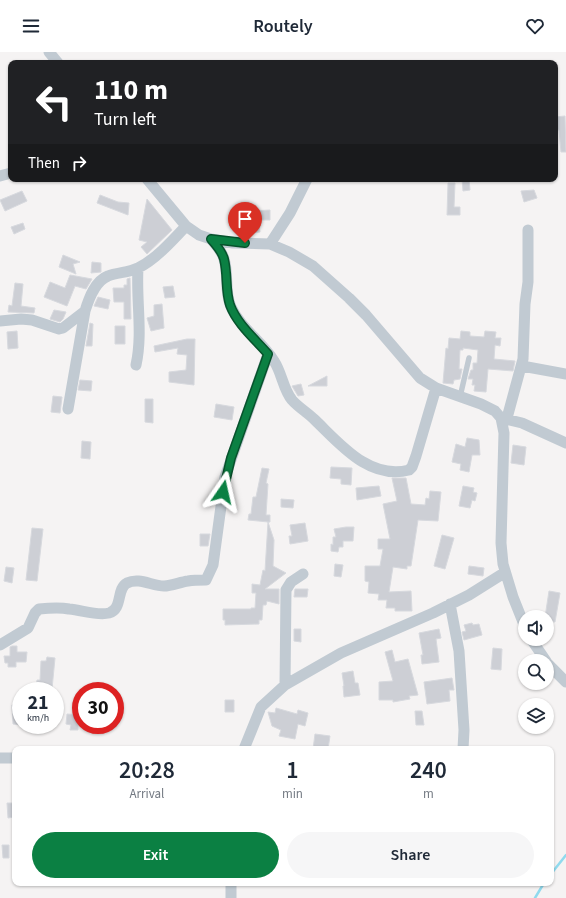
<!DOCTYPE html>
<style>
body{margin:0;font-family:"Source Sans 3",sans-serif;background:#f6f6f7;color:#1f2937;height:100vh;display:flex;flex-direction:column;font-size:15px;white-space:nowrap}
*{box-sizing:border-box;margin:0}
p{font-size:13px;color:#747a83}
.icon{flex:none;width:22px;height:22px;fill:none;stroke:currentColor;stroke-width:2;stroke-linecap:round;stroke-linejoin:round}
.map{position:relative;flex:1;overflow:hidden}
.drawer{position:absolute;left:12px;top:694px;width:542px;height:140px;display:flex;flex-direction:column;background:#fff;border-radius:8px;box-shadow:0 1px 3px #0004}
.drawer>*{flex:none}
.banner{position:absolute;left:8px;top:8px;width:550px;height:122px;border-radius:8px;box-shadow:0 1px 3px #0004;background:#202124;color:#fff;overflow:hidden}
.buttons{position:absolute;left:518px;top:558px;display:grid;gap:8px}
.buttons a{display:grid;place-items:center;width:36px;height:36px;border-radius:50%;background:#fff;box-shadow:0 1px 3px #0004;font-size:20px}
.speed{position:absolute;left:12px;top:630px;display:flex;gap:8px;font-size:20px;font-weight:700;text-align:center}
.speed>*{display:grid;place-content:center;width:52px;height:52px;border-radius:50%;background:#fff;box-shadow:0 1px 3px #0004;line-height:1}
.speed small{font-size:10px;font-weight:400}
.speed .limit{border:6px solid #d22;background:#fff;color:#111}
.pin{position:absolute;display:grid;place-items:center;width:34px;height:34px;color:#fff;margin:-41px -17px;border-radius:50% 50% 50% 0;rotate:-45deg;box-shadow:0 0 4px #0007}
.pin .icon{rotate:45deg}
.me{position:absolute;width:44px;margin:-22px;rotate:11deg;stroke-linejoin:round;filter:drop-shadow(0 0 3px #0008)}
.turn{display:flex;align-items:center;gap:14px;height:84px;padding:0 20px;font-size:18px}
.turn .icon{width:52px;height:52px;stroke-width:2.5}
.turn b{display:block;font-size:28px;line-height:34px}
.then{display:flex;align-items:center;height:38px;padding:0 20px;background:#0003;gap:8px;font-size:15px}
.eta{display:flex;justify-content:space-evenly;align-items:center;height:68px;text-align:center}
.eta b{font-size:24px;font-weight:600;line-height:28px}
.action{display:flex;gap:8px;margin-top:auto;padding:8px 20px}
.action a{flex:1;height:46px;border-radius:24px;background:#0b8043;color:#fff;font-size:16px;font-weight:600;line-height:46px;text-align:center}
.action a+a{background:#f6f6f7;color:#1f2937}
header{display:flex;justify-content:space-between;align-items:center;height:52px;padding:0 20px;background:#fff;font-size:18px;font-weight:600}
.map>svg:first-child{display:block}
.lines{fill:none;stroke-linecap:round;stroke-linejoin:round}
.stream{stroke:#90daee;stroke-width:2.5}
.building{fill:#cdcfd5;stroke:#d7d9de}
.lane{stroke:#c1cad2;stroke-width:5.5}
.street{stroke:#c1cad2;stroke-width:11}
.route-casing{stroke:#07532c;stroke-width:10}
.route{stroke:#0b8043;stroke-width:7}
</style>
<header><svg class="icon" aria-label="menu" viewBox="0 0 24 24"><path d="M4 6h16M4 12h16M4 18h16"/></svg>Routely<svg class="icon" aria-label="heart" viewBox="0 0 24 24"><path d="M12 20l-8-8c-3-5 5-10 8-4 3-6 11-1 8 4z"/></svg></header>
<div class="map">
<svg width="566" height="846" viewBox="0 0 566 846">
<rect width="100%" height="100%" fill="#f5f3f3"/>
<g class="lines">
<path class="stream" d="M551,822L566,803
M535,846L544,831"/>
</g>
<path class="building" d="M565,64L566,100H561L559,78H555V65Z
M462,127H469L470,138L463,139Z
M448,131H455L454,155H460V163H447Z
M534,138L537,146L524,150L521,139Z
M22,139L27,149L5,159L0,148Z
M100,143L118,150L129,151L128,163L97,151Z
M147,147L172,178L147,202L141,195L147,190L139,188Z
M270,158V168H258L260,180L251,181L249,159Z
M23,171L25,177L14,182L11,175Z
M63,203L80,210L73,212L76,222L59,215Z
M92,210L101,211V220L91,221Z
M70,223L92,227L86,237L75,234L67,254L44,245L50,230L65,236Z
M130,226L131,267H124V250H114L113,236H124V233H127V227Z
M15,231L23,232L21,254L35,256L34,261L8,260L9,253L12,254Z
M173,234L175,245L165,246L163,235Z
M98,245L110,248L108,257L94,254Z
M162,252L164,276L151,279L147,266L154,264V253Z
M54,258L66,260L63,267L60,270L50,267Z
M90,271L93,272L92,294H86Z
M115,274H125V292H115Z
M17,279L18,296L8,297L7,280Z
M461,279L470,280V284L484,285L485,279L496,280L495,286H501L500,294L495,293L494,307L515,309L513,319L488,317L486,340L474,339L475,333H472L473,327H468L471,318H473V311H477L478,298L463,296V298H460L459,317H462L460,327L454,328L453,332L443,331L446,296L448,297L449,286L460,287Z
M187,287H195L194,333L169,330V320L186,318L187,303L177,302L178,296L155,300L154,294Z
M327,324V334H308Z
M80,328L92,329L91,339L78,338Z
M301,332L304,343L298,344L292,334Z
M53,344L62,345L60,361L51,360Z
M145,347H153V371L145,370Z
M216,352L234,355L232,368L214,365Z
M467,386L479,388L480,403H472L469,420L460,418L461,412L452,410L456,392L465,395Z
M82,389L91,390L90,407L81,406Z
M513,393L526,395L524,413L511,411Z
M331,415L352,416L351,433L341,432V427L330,426Z
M262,416L269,417L266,431L268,432L266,463H270V470H268L274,488L273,514L286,521L265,537H279V552L267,549L266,553H263L262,568H259V572L225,573V568H223V557H251V556H255L256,541H252V532L260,533L263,518L265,519L268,470L248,468L249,462H251L253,445H256Z
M392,426H406L411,452L425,453L426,446L429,447L430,439L441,440L438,469L418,468L411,514H407V517L393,515L389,540L411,539L412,559H395V556H386L387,548H378L379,542L368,541L369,530L365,529V514H380L383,497H378V487H390L383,452L397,449Z
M379,434L381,444L357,448L356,436Z
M463,434L474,436L473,440L477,441L475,449L472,448L470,456L459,454Z
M281,447L294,448L293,456L281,455Z
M305,471L308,489L290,492L289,484H292L290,473Z
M346,475H354L353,489H343V495H339L338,500L331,499V492L333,493V485H336L334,477Z
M32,476L43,477L37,529L26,528Z
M200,482H210L208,494H200Z
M442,483L454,486L445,517L434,514Z
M335,512L343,513L341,525L334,524Z
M469,514L484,516L483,524L468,522Z
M6,515L14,516L12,531L4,529Z
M295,537H308L307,545H294Z
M549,539L560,541L555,570L547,569V565H545Z
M472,571L473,573L479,572L482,583L464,588L462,580L466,579L464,573Z
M294,577H301V590L294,589Z
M439,577L441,586L436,587L439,610L422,612L421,603H423L419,581Z
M12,594H17V600H27L26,610H16V615H8V611H5L4,604H10V595Z
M493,596L502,597L501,618L491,617Z
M392,598L395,610L408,607L418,643L409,644L410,647L393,650V648H379V630L393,629L385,600Z
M47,605L55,606L52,637L36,636L37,628H40L41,609H46Z
M353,619L355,631H358L360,643L344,645L343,634H344L342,621Z
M452,626L454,638H449L450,649L427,652L424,630Z
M225,648H234V660H225Z
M21,651V673L13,672L12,653Z
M276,656L297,662L298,658L308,661L305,674L298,672L295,687L279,684L281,678L272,674L268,660L275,661Z
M415,659H422L424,673H416Z
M67,662L81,663V674L78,673V678H70L71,673L66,672Z
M315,682L330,684L328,697H313Z
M7,751H15V765L8,766Z
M2,793H9V806H3Z"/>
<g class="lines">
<path class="lane" d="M460,345L469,306"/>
<path class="street" d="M49,0L58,11
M0,124L11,121
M147,127L186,174L199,183L211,187L233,191L270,192L289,200L313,214L349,246L366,263L420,326L436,336L481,352L495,359L501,366L504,381L501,491L503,512L513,545L525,575
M211,187C216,193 222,199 224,207C229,223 224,239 231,255C241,277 262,289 274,309C282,321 283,337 292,348C298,355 308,361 315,368C340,392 369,428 409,418L412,415L416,404L436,336
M270,192L290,161L307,127
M0,269L21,267L32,268L59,277L63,276L85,259
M136,313C143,281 136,249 138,216
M522,314L566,322
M68,357L85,259C89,246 95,229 108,224C117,220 128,221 138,216C155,208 173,188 186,174
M501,366L522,371L566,391
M507,366L523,307L525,252L528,230V178
M450,552L459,599L464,678L463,697
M531,587L546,609
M0,593L28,576L35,561L39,557C49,556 59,555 69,557C82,558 97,564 109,561C123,557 116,537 127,531C139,525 152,534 164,534C172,534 180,530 188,529C194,528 200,528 206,528L213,513L225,425L268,302
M547,611L566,630
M285,633L286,538L291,530L303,522
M244,697L261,655L285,633L341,601L433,561L469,543L504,521
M0,706H15
M231,846V831"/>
</g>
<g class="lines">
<g class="route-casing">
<path id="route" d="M223,440L231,406L268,302C255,287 237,272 230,253C225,238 228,223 224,207C222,199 216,193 211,187L245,191"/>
</g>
<use href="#route" class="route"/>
</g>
</svg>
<div class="buttons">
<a><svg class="icon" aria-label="sound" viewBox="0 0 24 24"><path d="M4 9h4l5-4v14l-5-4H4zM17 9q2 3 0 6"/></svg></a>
<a><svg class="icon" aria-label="search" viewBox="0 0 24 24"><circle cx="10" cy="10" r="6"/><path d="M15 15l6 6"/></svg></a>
<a><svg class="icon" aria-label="layers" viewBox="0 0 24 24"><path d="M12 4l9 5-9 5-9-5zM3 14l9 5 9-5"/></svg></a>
</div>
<div class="speed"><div>21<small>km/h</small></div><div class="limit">30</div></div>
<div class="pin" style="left:245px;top:191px;background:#d93025"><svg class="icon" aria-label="arrive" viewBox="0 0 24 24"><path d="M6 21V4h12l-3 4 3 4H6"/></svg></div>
<svg class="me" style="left:223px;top:440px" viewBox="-20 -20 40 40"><path d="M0-17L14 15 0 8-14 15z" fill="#0b8043" stroke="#fff" stroke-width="4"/></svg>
<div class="banner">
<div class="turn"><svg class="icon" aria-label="left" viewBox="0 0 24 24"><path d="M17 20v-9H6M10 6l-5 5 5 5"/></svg><div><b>110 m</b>Turn left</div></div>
<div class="then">Then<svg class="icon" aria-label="right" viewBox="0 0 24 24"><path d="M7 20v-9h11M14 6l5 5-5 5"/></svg></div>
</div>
<section class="drawer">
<div class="eta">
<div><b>20:28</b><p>Arrival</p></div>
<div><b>1</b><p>min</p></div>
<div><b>240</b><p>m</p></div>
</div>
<div class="action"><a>Exit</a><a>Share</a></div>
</section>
</div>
